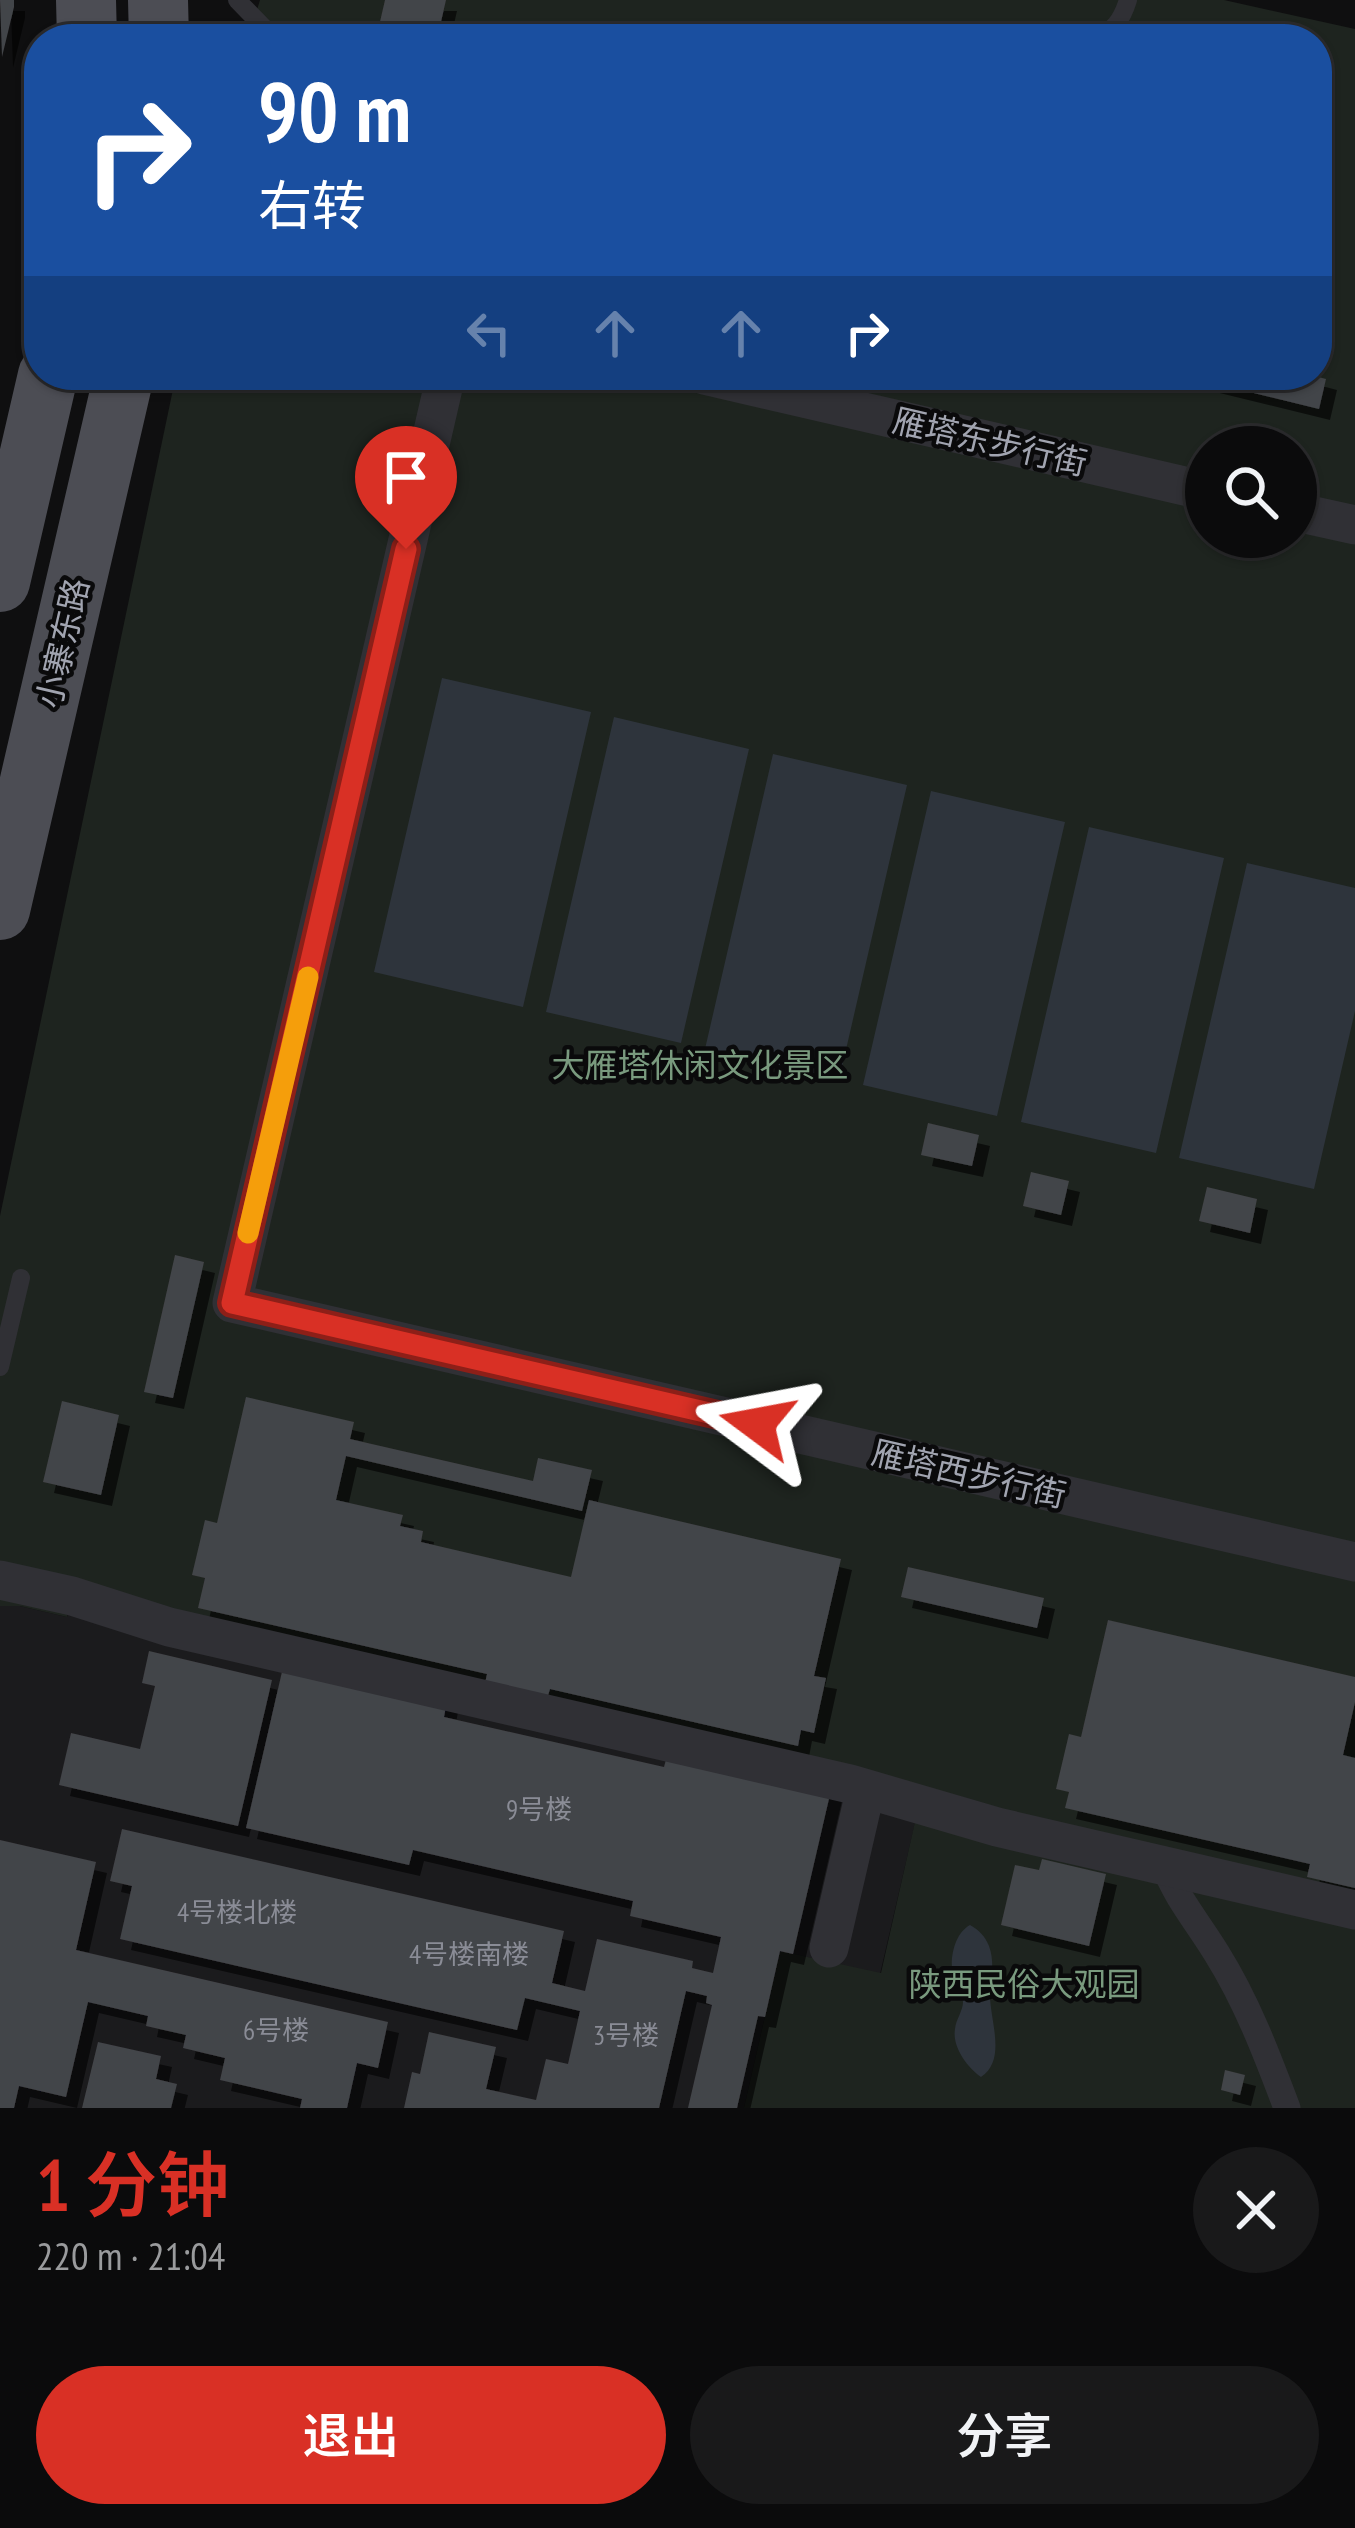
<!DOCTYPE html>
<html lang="zh">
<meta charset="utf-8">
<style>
body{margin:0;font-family:"PT Sans Narrow","Noto Sans SC",sans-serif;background:#19191a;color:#f1f3f6;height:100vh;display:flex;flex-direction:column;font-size:45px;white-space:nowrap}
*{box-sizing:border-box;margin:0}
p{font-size:39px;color:#9a9b9d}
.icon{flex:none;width:66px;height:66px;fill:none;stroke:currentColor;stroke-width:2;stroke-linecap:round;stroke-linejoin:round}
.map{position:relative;height:2108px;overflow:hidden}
.drawer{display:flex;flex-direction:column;background:#0b0b0c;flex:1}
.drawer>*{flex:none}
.banner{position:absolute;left:24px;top:24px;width:1308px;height:366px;border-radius:48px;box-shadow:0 3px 9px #0004,0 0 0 3px #2b2b2d;background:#1a4fa0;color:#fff;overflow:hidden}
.tools{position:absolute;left:1185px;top:426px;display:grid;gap:24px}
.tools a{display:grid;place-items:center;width:132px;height:132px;border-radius:50%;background:#0b0b0c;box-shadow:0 3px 9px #0004,0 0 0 3px #2b2b2d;font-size:60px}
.pin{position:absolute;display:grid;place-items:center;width:102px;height:102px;color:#fff;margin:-123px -51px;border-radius:50% 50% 50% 0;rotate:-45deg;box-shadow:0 0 12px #0007}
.pin .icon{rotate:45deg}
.me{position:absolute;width:132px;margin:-66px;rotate:283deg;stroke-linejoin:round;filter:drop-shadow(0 0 9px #0008)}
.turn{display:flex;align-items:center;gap:42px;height:252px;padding:0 36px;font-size:54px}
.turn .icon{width:156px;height:156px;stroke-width:2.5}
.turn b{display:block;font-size:84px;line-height:102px}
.lanes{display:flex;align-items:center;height:114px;padding:0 36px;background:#0003;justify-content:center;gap:60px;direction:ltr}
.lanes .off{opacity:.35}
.round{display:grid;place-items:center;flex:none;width:126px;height:126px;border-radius:63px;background:#19191a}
.head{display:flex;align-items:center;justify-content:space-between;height:204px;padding:0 36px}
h1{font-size:72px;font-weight:600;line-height:90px;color:#d93025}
.primary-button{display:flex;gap:24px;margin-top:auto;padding:24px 36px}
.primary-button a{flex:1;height:138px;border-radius:72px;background:#d93025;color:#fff;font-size:48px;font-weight:600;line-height:138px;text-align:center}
.primary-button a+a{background:#19191a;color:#f1f3f6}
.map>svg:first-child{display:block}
.built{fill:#1b1b1d}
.green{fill:#1e241f;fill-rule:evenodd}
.water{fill:#2e343c}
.building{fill:#434448;filter:url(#shadow)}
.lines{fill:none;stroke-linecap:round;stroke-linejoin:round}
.service{stroke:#303035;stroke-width:18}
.pedestrian{stroke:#303035;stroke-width:27}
.minor{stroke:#303035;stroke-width:39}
.primary{stroke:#4c4d54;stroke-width:60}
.route-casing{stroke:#8d1f18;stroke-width:30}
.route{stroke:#d93025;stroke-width:21}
.slow{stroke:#f59e0b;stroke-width:21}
.labels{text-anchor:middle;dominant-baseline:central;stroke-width:9;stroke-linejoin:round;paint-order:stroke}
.number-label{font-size:27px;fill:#8a8c96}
.street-label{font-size:33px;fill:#a1a4b0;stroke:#0a0a0b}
.park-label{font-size:33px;fill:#799a7e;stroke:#0a0a0b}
</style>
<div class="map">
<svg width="1355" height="2108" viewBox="0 0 1355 2108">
<defs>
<filter id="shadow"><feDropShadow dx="11" dy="11" stdDeviation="0" flood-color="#0009"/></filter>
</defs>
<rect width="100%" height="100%" fill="#0f0f10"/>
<path class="built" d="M77,1575L926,1776L880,1974L780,1951L744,2108H0V1606H20L67,1617Z"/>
<path class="green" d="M260,0H1224L1355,29V2108H744L780,1951L881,1973L919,1804L71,1597L67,1617L20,1606H0V1216L176,375H1317V39H248ZM1206,447H1296V537H1206Z"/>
<path class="water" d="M442,678L591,712L523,1007L374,972Z
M614,717L749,749L681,1043L546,1012Z
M773,754L907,785L839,1080L705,1049Z
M931,791L1065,822L997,1116L863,1085Z
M1089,827L1224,858L1156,1153L1021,1122Z
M1247,863L1355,888V1011L1314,1189L1179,1158Z
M970,1925C979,1930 985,1936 989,1946C995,1962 991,1979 990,1995C990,2021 1007,2060 981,2077C967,2067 952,2047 955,2029C956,2019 963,2011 963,2002C962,1992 955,1985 953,1975C949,1958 955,1933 970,1925Z"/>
<path class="building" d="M0,0H14V7L2,57Z
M385,0H446L437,39H376Z
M1180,375H1311L1326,379L1319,409Z
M928,1123L979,1135L972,1166L921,1155Z
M1031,1172L1069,1181L1061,1215L1023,1206Z
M1207,1187L1257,1199L1250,1233L1199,1221Z
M175,1255L204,1262L173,1398L144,1392Z
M246,1397L354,1422L350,1439L533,1481L538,1458L592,1470L582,1511L346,1456L336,1500L403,1515L400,1526L423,1531L421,1542L571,1577L589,1500L841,1559L814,1676L826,1678L814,1733L801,1730L798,1746L550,1689L546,1702L484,1688L487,1674L198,1608L205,1578L192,1575L205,1520L217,1523Z
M62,1401L119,1415L101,1495L43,1482Z
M908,1567L1044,1598L1037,1628L901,1597Z
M1108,1620L1355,1677V1702L1343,1755L1355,1758V1888L1307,1877L1310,1864L1065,1808L1069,1792L1056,1789L1069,1734L1081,1737Z
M149,1651L272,1680L238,1826L59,1785L71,1733L140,1749L155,1686L142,1683Z
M284,1663L447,1701L444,1717L664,1767L668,1752L831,1790L793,1954L780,1951L765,2017L758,2016L737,2108H688L712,2005L706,2003L707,1996L686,1991L659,2108H404L412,2072L420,2074L429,2032L496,2047L486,2089L536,2100L546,2059L568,2064L580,2011L525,1998L517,2030L120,1939L132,1886L110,1881L122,1829L564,1931L552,1983L585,1991L597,1939L693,1961L692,1968L713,1973L721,1937L630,1916L633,1901L413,1850L409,1865L246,1828Z
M0,1840L96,1862L76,1950L388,2022L378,2068L357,2063L347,2108H300L302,2099L220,2080L225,2058L183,2048L186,2035L146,2026L148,2016L88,2002L66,2097L19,2086L14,2108H0Z
M1042,1859L1106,1874L1089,1946L1001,1925L1015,1865L1039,1870Z
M98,2042L161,2056L156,2079L177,2084L171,2108H82Z
M1225,2070L1245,2075L1240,2095L1221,2090Z"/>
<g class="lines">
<path class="service" d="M237,0L275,39
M1094,39C1114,32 1122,19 1128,0
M0,1367L21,1278"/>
<path class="pedestrian" d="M1164,1865C1177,1899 1199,1924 1217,1954C1247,2002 1267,2055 1287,2108"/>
<path class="minor" d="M446,375L232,1303L1355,1562
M704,375L1206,491
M1296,512L1355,525
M0,1580L72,1596L169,1627L850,1784L858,1789L863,1801L829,1948
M850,1784L997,1827L1355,1910"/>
<path class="primary" d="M86,0L87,39
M158,0L159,39
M0,582L48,375
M0,910L124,375"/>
</g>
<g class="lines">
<g class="route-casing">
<path id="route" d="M406,549L232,1303L757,1424"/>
</g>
<use href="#route" class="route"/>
<path class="slow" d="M248,1233L308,977"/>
</g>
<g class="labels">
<g class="number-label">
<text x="539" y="1809">9号楼</text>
<text x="237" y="1912">4号楼北楼</text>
<text x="469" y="1954">4号楼南楼</text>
<text x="276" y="2030">6号楼</text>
<text x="626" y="2035">3号楼</text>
</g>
<g class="street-label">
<text transform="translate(990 441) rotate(13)">雁塔东步行街</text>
<text transform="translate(62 643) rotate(-77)">小寨东路</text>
<text transform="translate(969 1473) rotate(13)">雁塔西步行街</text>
</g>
<g class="park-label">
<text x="700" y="1064">大雁塔休闲文化景区</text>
<text x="1024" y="1983">陕西民俗大观园</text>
</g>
</g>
</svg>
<div class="tools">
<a><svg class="icon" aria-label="search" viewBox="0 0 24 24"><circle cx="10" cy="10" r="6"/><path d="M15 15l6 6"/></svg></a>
</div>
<div class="pin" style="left:406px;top:549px;background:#d93025"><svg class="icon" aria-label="arrive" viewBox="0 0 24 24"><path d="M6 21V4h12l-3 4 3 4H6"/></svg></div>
<svg class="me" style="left:757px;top:1424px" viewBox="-20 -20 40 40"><path d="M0-17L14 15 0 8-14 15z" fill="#d93025" stroke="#fff" stroke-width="4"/></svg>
<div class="banner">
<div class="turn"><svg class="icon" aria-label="right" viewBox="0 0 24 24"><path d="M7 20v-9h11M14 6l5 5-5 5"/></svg><div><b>90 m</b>右转</div></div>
<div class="lanes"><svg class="icon off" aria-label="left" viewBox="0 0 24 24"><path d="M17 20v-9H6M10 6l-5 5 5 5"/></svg><svg class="icon off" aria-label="ahead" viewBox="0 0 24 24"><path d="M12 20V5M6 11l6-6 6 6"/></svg><svg class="icon off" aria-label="ahead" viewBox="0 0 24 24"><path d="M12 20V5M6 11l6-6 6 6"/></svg><svg class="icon" aria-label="right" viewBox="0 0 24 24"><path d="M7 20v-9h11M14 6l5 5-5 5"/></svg></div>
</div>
</div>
<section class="drawer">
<div class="head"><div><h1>1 分钟</h1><p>220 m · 21:04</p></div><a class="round"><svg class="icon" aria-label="close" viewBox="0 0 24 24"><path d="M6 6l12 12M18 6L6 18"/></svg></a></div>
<div class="primary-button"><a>退出</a><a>分享</a></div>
</section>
